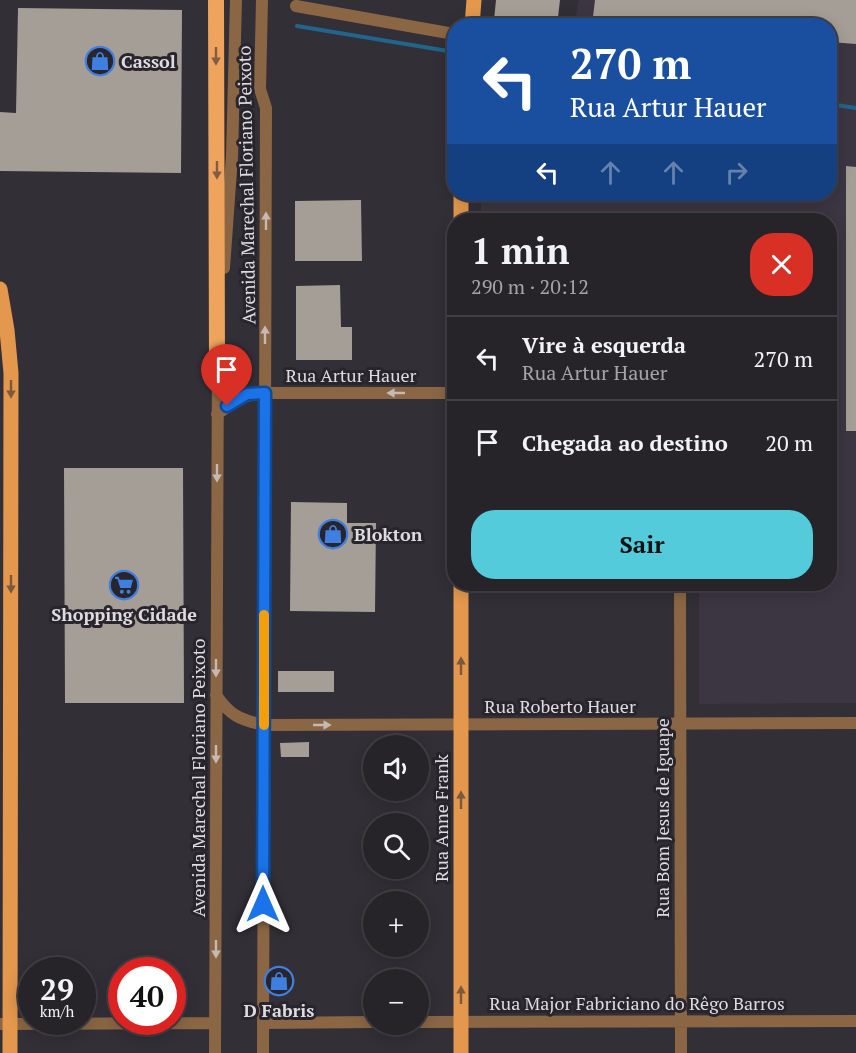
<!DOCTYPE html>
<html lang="pt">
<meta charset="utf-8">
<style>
body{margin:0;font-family:"PT Serif",serif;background:#322f35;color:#f1f3f6;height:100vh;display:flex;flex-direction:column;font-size:22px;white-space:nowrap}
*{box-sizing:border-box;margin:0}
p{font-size:20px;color:#a4a4a8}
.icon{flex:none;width:33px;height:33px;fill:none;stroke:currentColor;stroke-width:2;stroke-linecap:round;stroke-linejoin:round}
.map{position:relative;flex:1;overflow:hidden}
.panel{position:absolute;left:447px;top:213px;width:390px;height:378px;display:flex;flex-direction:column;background:#262329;border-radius:24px;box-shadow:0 3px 15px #0003,0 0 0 2px #424046}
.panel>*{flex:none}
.guide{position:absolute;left:447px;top:18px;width:390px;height:183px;border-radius:24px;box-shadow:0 3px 15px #0003,0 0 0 2px #424046;background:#1a4fa0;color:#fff;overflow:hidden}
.fabs{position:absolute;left:363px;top:735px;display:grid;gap:12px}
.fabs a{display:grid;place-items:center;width:66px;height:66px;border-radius:50%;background:#262329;box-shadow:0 3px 15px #0003,0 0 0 2px #424046;font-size:30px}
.speed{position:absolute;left:18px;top:957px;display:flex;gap:12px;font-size:30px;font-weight:700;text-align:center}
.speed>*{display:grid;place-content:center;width:78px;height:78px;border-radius:50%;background:#262329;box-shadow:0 3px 15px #0003,0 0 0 2px #424046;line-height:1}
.speed small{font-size:15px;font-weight:400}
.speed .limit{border:9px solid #d22;background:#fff;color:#111}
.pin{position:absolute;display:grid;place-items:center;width:51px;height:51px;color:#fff;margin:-62px -26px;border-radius:50% 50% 50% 0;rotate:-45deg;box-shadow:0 0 6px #0007}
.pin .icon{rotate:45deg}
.me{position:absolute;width:66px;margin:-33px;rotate:0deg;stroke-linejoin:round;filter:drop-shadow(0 0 4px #0008)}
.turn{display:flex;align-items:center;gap:21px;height:126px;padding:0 24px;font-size:27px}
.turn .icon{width:78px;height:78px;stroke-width:2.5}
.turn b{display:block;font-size:42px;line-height:51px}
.lanes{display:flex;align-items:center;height:57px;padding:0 24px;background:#0003;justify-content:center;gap:30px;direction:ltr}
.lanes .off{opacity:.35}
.round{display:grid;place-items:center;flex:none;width:63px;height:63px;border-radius:24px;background:#322f35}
.summary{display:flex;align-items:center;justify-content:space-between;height:102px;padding:0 24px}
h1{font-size:36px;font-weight:700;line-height:45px}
.button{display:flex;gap:12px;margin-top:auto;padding:12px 24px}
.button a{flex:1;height:69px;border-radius:24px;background:#53cbdb;color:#111;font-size:24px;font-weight:700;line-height:69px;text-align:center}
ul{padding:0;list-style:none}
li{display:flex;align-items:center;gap:18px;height:84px;padding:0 24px;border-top:2px solid #424046}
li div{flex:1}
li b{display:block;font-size:22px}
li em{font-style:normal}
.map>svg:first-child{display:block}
.built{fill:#3c3643}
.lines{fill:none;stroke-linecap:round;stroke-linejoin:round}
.stream{stroke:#20658b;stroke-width:4}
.building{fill:#a59e96}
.minor{stroke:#8a6644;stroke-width:12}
.tertiary{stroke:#8a6644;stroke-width:12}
.primary{stroke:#e3984d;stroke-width:15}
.trunk{stroke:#eea45d;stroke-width:16}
.oneway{fill:#815e43}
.oneway2{fill:#c5b9b2}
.oneway3{fill:#7c593b}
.route-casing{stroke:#114b97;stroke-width:15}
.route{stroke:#1a73e8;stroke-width:10}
.slow{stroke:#f59e0b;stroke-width:10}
.labels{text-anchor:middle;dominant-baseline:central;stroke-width:6;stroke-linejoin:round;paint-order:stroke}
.poi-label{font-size:18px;font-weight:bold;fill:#dedce1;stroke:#28252d;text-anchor:start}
.street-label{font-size:18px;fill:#dedce1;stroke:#28252d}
</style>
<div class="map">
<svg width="856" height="1053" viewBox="0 0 856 1053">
<rect width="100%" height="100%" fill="#322f37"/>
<path class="built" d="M579,0H856V703L699,704V584H830V220H481V194H830V26L574,25Z"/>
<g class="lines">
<path class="stream" d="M297,26L448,51
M830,104L856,108"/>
</g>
<path class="building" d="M496,0H560L557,26H535L494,20Z
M595,0H856V44L830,42V26H673L593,17Z
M18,8L182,10L181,173L0,171V112L16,113Z
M846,166L856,167V431H846Z
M361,200L362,261H295V201Z
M340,285L341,327H352V360H296V286Z
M64,468H183L184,703H65Z
M291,502L347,503V523H376L375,612L290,611Z
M278,671H334V692H278Z
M309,742V757H281L280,743Z"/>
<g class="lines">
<path class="minor" d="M296,6L454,34
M680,584L681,1053
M418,1022L856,1021
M263,1023L374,1022"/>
<path class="tertiary" d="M262,0L260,89L266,108L263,1053
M224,268L232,156L236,0
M217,414L238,399L257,393H454
M216,695C230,716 241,720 264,725L856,723
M0,1024L215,1023
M215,1053L218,355"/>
<path class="primary" d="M472,26L474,0
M461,220V194
M0,289L7,330L11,373L10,1053
M461,1053V584"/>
<path class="trunk" d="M216,0L217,363"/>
</g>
<defs><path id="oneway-solid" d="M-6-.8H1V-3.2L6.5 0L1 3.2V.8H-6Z" transform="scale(1.5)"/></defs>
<g class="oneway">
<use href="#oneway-solid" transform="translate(216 56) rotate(90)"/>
<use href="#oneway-solid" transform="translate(217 170) rotate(90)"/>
</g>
<g class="oneway2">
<use href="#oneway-solid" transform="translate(266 221) rotate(-90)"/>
<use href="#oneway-solid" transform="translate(265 335) rotate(-90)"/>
<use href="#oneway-solid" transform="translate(396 393) rotate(180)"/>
<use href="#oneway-solid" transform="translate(217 473) rotate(90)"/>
<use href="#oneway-solid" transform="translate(216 668) rotate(90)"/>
<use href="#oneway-solid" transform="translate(322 725)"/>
<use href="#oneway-solid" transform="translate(216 754) rotate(90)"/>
<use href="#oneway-solid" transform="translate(216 949) rotate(90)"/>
</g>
<g class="oneway3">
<use href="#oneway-solid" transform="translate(11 389) rotate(90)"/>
<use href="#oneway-solid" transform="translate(11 584) rotate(90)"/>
<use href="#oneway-solid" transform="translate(461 666) rotate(-90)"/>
<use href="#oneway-solid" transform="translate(461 800) rotate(-90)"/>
<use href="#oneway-solid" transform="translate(461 995) rotate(-90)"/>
</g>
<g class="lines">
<g class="route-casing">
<path id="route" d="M227,406L247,394L265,393L263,904"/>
</g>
<use href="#route" class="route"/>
<path class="slow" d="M264,725V615"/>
</g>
<defs>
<g id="shop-ring" transform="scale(1.5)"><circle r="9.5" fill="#28252d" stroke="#3f7fe0" stroke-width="1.5"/><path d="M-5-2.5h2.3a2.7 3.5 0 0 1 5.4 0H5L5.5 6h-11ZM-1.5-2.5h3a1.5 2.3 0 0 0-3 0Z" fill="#3f7fe0"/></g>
<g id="supermarket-ring" transform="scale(1.5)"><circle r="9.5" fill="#28252d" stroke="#3f7fe0" stroke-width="1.5"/><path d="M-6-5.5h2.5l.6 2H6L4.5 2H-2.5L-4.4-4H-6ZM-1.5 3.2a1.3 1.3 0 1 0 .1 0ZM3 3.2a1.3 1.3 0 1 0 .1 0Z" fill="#3f7fe0"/></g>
</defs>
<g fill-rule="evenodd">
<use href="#shop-ring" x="100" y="61"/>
<use href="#shop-ring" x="333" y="534"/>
<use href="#supermarket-ring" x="124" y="585"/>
<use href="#shop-ring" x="279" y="981"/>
</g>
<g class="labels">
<g class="poi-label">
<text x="121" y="61">Cassol</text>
<text x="354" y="534">Blokton</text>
<text x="124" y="614" text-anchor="middle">Shopping Cidade</text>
<text x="279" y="1010" text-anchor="middle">D Fabris</text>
</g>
<g class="street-label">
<text transform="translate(246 185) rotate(-91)">Avenida Marechal Floriano Peixoto</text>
<text x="351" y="375">Rua Artur Hauer</text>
<text x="560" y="706">Rua Roberto Hauer</text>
<text transform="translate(198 778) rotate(-90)">Avenida Marechal Floriano Peixoto</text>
<text transform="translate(441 818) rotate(-90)">Rua Anne Frank</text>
<text transform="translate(662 818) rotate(-90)">Rua Bom Jesus de Iguape</text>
<text x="637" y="1003">Rua Major Fabriciano do Rêgo Barros</text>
</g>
</g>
</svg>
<div class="fabs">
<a><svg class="icon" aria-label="sound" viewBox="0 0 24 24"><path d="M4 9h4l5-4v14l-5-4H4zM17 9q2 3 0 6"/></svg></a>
<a><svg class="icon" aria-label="search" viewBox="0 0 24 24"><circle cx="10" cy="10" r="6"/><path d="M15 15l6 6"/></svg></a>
<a>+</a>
<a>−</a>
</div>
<div class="speed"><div>29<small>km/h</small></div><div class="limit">40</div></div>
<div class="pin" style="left:227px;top:406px;background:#d93025"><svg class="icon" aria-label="arrive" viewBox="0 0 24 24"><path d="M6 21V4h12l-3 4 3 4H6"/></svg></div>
<svg class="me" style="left:263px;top:904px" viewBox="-20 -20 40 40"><path d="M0-17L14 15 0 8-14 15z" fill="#1a73e8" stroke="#fff" stroke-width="4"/></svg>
<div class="guide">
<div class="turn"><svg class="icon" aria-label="left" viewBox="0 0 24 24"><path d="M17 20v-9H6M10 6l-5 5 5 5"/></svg><div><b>270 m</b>Rua Artur Hauer</div></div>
<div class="lanes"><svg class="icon" aria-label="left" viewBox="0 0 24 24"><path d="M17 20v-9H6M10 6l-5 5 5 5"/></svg><svg class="icon off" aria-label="ahead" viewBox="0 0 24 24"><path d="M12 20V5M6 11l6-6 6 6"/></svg><svg class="icon off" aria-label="ahead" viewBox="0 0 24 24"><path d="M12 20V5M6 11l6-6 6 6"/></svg><svg class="icon off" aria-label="right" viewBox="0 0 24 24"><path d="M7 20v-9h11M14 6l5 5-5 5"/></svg></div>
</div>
<section class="panel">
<div class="summary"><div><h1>1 min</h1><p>290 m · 20:12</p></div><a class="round" style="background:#d93025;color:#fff"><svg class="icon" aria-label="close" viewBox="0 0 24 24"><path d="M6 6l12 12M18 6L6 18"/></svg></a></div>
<ul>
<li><svg class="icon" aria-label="left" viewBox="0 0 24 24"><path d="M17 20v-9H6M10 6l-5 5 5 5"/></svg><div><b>Vire à esquerda</b><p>Rua Artur Hauer</p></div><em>270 m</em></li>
<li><svg class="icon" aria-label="arrive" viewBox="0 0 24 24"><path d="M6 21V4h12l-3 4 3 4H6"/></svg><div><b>Chegada ao destino</b></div><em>20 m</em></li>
</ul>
<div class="button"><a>Sair</a></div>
</section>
</div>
